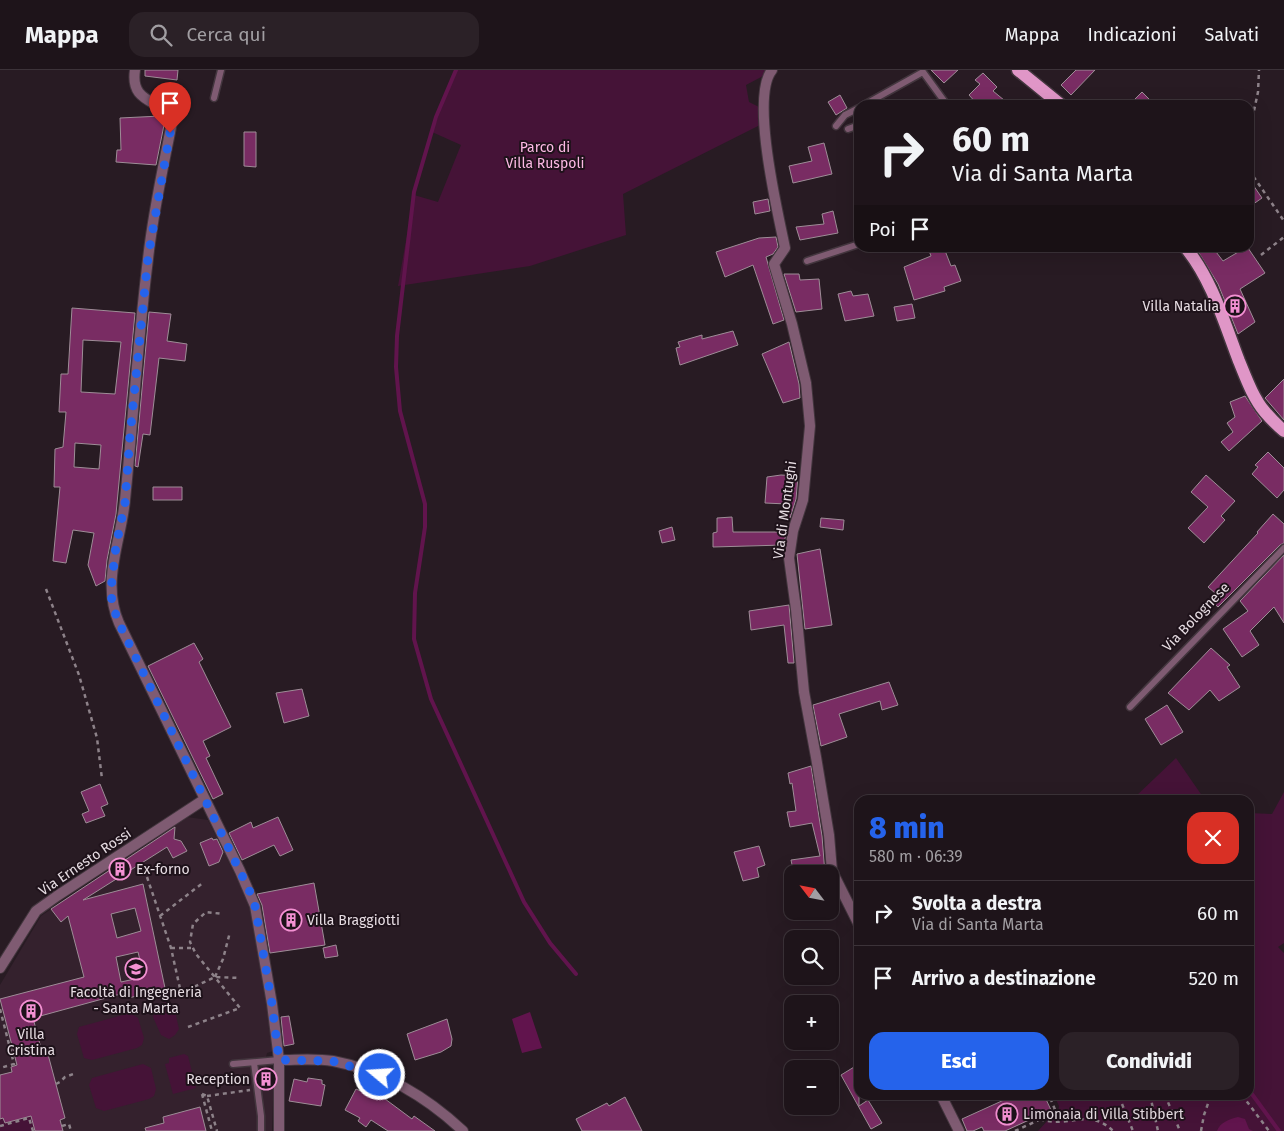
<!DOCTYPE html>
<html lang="it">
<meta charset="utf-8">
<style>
body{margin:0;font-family:"Fira Sans",sans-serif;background:#2b2127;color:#f1f3f6;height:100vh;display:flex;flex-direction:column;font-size:19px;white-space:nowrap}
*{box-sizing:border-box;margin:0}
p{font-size:16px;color:#a19ea2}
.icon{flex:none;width:28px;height:28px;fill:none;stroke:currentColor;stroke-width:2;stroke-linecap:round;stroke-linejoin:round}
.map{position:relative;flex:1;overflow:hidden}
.drawer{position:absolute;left:854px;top:725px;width:400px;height:305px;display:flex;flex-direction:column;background:#1e141a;border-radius:15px;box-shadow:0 5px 20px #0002,0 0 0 1px #3c3339}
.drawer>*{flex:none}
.guide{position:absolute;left:854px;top:30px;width:400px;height:152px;border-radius:15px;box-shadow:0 5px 20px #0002,0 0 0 1px #3c3339;background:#1e141a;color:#f1f3f6;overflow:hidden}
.needle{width:32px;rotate:302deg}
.fabs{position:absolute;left:784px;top:795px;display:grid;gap:10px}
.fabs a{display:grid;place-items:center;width:55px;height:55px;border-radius:10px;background:#1e141a;box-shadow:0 5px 20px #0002,0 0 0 1px #3c3339;font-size:25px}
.pin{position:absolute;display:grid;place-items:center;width:42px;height:42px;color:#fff;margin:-51px -21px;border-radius:50% 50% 50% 0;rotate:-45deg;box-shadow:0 0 5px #0007}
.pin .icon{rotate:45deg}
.me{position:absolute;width:55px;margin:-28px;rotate:288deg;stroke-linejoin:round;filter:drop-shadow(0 0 4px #0008)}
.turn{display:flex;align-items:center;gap:18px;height:105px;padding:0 15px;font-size:22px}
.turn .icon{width:65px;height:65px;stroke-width:2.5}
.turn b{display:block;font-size:35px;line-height:42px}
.then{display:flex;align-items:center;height:48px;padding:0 15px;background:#0003;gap:10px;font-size:19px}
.round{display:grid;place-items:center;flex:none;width:52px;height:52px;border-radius:15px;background:#2b2127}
.head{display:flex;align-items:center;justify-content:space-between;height:85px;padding:0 15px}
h1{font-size:30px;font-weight:800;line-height:38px;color:#2563eb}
.action{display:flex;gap:10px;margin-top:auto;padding:10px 15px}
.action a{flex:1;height:58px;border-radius:15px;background:#2563eb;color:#fff;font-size:20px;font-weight:800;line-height:58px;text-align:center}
.action a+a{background:#2b2127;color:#f1f3f6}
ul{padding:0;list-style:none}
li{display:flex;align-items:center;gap:15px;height:65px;padding:0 15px;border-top:1px solid #3c3339}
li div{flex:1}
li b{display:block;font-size:19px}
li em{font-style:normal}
header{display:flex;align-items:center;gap:30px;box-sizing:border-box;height:70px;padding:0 25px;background:#1e141a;border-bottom:1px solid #3c3339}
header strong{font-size:24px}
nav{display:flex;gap:28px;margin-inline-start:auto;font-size:18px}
.search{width:350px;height:45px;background:#2b2127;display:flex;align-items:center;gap:12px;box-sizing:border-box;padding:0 18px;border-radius:15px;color:#a19ea2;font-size:19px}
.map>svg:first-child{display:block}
.built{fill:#34212d}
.green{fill:#451337}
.water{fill:#61144d}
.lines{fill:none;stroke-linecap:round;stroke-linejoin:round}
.stream{stroke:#61144d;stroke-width:4}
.building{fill:#792c63;stroke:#9e8d97;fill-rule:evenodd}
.lane-casing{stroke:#43363e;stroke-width:9}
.street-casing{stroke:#43363e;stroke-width:12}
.primary-casing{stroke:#43363e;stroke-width:15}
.path{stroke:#8d8289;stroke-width:2.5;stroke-dasharray:4 4;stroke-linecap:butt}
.lane{stroke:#7f5b72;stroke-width:6}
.street{stroke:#7f5b72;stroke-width:10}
.primary{stroke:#e096c7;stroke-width:12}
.route{stroke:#2563eb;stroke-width:9;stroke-dasharray:0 16.2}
.labels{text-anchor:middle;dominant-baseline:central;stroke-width:4;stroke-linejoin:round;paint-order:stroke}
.park-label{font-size:14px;fill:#fcb9e4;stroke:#1e121a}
.poi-label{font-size:14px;fill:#e6dce2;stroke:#1e121a;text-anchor:start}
.street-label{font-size:14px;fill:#e6dce2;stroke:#1e121a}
</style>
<header>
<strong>Mappa</strong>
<div class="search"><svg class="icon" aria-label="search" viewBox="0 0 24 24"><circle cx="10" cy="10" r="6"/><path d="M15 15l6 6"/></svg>Cerca qui</div>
<nav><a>Mappa</a><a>Indicazioni</a><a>Salvati</a></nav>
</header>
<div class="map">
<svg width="1284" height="1061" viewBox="0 0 1284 1061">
<rect width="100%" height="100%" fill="#281b23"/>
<path class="built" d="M187,747L208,750L251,837L260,883L273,981L267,983L265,991L267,999L274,1001L272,1061H0V915L41,846Z"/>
<path class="green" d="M457,0H766L767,4L746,15L749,32L761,38L762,54L623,124L626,165L530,196L398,216L414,125L438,132L461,75L432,62Z
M1176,688L1205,730H1132L1135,727Z
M1284,722V873L1278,877L1284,883V1061H1038L1048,1050L1058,1044L1059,1036L1054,1025H1249V743L1272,744Z
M166,932L174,937L179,959L175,965L169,969L161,965L153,947L157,936Z
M130,943L138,948L144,968L142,975L137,978L92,990L84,988L77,964L79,957Z
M184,984L188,986L196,1018L173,1024L165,994L169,993V988Z
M143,994L151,998L156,1019L154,1026L149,1029L104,1041L96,1038L89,1015L92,1008Z
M23,1043L24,1048L31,1046L35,1061H0V1049L3,1048L5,1053Z"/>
<path class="water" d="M530,942L542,978L522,983L512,949Z
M1238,1047L1245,1049L1249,1059L1253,1061H1217C1220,1052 1230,1049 1238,1047Z"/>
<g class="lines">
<path class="stream" d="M456,0L436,47L414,122L397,266L396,297L400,341L425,434V457L415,523L414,569L431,629L524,832L550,873L576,904
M1249,1020L1279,1061"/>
</g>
<path class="building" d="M145,0H178L177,10L145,6Z
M931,0H958L944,13Z
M1076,0H1095L1071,25L1061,15Z
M983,3L997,17L993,21L1010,35H978L969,25L980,14L975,10Z
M1142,22L1155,35H1129Z
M840,25L847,38L836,45L828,32Z
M161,46L165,50L156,95L116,92L117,80H121L120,48Z
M244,62H256V97L244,96Z
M824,73L832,104L793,113L789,96L812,91L808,77Z
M1249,109L1262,128L1249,137Z
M768,129L770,141L755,144L753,132Z
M833,141L838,163L800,170L796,157L824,154L822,144Z
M776,167L778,177L773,184L766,187L784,250L773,254L753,195L725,207L716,182L759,168Z
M928,178H944L951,196L955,195L961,211L944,217L945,221L914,230L904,197L931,186Z
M1196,178H1213L1223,191L1245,178H1248L1265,203L1240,219L1255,252L1238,264L1218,214Z
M784,204H799L800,210L819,209L822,239L796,242Z
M851,221L853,226L868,224L874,246L845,251L838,224Z
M912,234L915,248L897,251L894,237Z
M72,238L135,243L116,444L107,490L105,511L96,516L88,495L94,463L73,460L66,493L53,491L60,417H54L55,379L63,377L66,342H59L61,304H68ZM83,270L121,272L115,324L81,322ZM75,373L101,375L99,399L74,397Z
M149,242L171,244L167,271L187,274L185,291L159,288L150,365L143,364L138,397L135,396Z
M733,261L738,275L680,295L676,278L680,277L678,272L702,265V269Z
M789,272L799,314L800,328L783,333L762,284Z
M1284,309V350L1265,328Z
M1245,326L1262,351L1229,381L1221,372L1233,362L1227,353L1235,347L1230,332Z
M1268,382L1284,398V420L1277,428L1252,404L1258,397L1255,395Z
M781,405L798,406L796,429L790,448L784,447L787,434L765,433L767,407Z
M1206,405L1235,431L1221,446L1225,450L1204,473L1188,458L1208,437L1191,422Z
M153,417H182V430H153Z
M1273,444L1284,454V473L1280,475L1218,537L1209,529L1215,523L1208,517L1258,463L1257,462Z
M732,447L733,462H786L784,475L713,477V463L717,462V448Z
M821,448L844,450L843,460L820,457Z
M672,457L675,470L662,473L659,461Z
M820,479L832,555L805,559L797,484Z
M1284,485V553L1274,537L1250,561L1259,575L1242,587L1223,559L1248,541L1240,531Z
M789,535L794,593H788L784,555L751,560L749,541Z
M194,573L203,589L199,592L231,657L203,671L210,686L206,688L223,724L213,729L148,596Z
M1211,578L1230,595L1227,597L1240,617L1219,631L1210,620L1189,640L1168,623Z
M889,612L898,635L882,640L880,631L839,644L847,667L821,676L813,635Z
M302,619L309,646L284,653L276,623Z
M1167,635L1183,662L1161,675L1145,649Z
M811,696L822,766L825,804H794L791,790L820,786L812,753L790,757L787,742L796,741L792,713L790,714L788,703Z
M100,714L108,734L101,737L105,746L86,753L82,744L89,741L81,722Z
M278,747L293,780L280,786L274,775L242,790L229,763L251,752L253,758Z
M175,757L174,769L181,771L187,781L173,788L167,777L83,830L143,814L165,918L129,928L128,922L33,948L41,978L46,977L65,1048L60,1050L63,1061H35L31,1046L5,1053L3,1048L0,1049V1005L12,1002L11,997L17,995L0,929L84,907L68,846L61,852L51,839ZM135,838L141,861L117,868L111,844ZM138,882L144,907L121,912L116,887Z
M212,768L213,770L217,769L223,782L219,792L209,796L200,773Z
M759,776L765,795L757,798L759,807L743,811L734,782Z
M314,813L325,875L270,883L262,835L257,824Z
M336,875L338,886L325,888L323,878Z
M289,946L294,974L284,976L281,947Z
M447,949L452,969L451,976L441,982L415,990L407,964Z
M859,994V1036L868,1030L882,1053L871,1059L841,1005Z
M272,1002V1016L262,1017L260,1003Z
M308,1008L322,1010V1014L325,1015L321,1036L289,1031L294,1009L307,1012Z
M356,1019L369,1025L373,1020L412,1049L414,1046L435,1061H388L371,1050L366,1057L358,1051L360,1048L345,1040Z
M1015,1025H1044L1051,1040L1005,1061H984L982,1057L973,1061H967L962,1049Z
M625,1027L642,1061H582L576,1049L607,1033L609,1036Z
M200,1037L206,1061H146L145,1058L164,1053L163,1047Z"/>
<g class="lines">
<g class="lane-casing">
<path id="lane" d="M214,28L221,0
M864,35L923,2L947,35
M836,56L845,45L859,38
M848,59L859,55
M807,191L859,174
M1130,637L1284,478
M254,993L261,1046V1061
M233,994L279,990"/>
</g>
<g class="street-casing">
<path id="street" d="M135,0C130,32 156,29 173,47C164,94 153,141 148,189C138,269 133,350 125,430C121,472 101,511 119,553L240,801L255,836L272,934L279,990V1061
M772,0C750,27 778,143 785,178L774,194L792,254L806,313L810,356L803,430L793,461L789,488L796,539L804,622L816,687L829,765L832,801L859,855
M0,898L36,841L57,826L205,729
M279,990C297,990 315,988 333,991C382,1000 427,1027 463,1061
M941,1025L959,1061"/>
</g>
<g class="primary-casing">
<path id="primary" d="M1018,0L1061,35
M1186,178C1212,210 1224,252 1239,291C1246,308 1253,328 1265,342C1271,349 1277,355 1284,361"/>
</g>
<path class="path" d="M1249,64L1258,22L1259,0
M1249,100L1284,151
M1261,185L1284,167
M46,519L79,605L97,668L102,709
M147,807L171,878L181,923L215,907L240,908
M160,846L204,812
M171,878H193
M215,907L223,889L230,862
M0,939L14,994L0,998
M188,957L240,938L196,884L190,872L193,854L206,842L223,844
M56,1014L60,1012L65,1007L76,1003
M202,1024L207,1026L217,1061
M202,1024L212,1061
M1150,1025L1158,1061
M1165,1025L1180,1061
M1242,1025L1269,1061
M207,1026L250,1020
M1122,1034L1133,1061
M1040,1049C1068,1059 1089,1037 1113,1061
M0,1056L29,1048L33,1061
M62,1056L69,1054L71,1061
M1015,1061L1056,1042L1049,1025
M1201,1061L1204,1045L1211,1025"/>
<use href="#lane" class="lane"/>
<use href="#street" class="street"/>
<use href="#primary" class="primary"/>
</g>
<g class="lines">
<path class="route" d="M170,63L148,187L130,366L125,433L116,476L111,519L112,534L119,553L250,822L255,836L272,934L279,990L332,991L380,1005"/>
</g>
<defs>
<g id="building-ring" transform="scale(1.125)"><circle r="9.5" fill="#1e121a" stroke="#f491d3" stroke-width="1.5"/><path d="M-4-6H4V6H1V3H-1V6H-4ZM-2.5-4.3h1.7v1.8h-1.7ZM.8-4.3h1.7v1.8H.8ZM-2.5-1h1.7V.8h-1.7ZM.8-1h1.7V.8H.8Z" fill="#f491d3"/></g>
<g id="university-ring" transform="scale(1.125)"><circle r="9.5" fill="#1e121a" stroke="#f491d3" stroke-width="1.5"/><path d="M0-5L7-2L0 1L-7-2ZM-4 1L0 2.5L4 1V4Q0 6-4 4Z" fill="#f491d3"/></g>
</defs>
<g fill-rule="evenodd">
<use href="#building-ring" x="1235" y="236"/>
<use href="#building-ring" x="120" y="799"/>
<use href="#building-ring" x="291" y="850"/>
<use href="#university-ring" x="136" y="899"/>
<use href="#building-ring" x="31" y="941"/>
<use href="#building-ring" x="266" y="1009"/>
<use href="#building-ring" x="1007" y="1044"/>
</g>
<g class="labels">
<g class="park-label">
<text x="545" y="77">Parco di<tspan x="545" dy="16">Villa Ruspoli</tspan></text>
</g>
<g class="poi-label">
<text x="1219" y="236" text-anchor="end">Villa Natalia</text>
<text x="136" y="799">Ex-forno</text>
<text x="307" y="850">Villa Braggiotti</text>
<text x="136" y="922" text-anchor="middle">Facoltà di Ingegneria<tspan x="136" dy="16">- Santa Marta</tspan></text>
<text x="31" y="964" text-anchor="middle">Villa<tspan x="31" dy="16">Cristina</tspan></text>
<text x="250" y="1009" text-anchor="end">Reception</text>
<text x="1023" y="1044">Limonaia di Villa Stibbert</text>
</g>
<g class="street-label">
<text transform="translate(785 440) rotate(-82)">Via di Montughi</text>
<text transform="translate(1196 547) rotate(-46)">Via Bolognese</text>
<text transform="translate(85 792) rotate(-34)">Via Ernesto Rossi</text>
</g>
</g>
</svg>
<div class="fabs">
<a><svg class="needle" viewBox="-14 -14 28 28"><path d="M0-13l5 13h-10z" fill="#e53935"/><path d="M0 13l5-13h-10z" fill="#a19ea2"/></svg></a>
<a><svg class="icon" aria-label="search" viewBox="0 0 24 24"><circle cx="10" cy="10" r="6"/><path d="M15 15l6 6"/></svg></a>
<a>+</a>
<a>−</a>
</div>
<div class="pin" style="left:170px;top:63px;background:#d93025"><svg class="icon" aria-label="arrive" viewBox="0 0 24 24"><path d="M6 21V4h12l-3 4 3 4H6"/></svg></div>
<svg class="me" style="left:380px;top:1005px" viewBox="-20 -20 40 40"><circle r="17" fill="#2563eb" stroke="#fff" stroke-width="3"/><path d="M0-11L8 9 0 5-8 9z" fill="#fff"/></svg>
<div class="guide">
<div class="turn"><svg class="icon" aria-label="right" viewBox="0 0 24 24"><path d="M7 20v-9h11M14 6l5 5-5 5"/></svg><div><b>60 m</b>Via di Santa Marta</div></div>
<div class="then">Poi<svg class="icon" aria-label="arrive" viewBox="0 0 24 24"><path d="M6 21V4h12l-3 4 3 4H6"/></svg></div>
</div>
<section class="drawer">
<div class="head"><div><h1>8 min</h1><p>580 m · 06:39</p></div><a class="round" style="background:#d93025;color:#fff"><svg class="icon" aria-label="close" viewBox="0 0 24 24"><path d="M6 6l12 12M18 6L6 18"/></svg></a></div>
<ul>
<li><svg class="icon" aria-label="right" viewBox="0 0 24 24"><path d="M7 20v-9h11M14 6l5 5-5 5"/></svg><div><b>Svolta a destra</b><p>Via di Santa Marta</p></div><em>60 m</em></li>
<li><svg class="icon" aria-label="arrive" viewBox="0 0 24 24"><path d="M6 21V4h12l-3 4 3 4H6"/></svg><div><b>Arrivo a destinazione</b></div><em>520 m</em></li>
</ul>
<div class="action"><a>Esci</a><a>Condividi</a></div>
</section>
</div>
